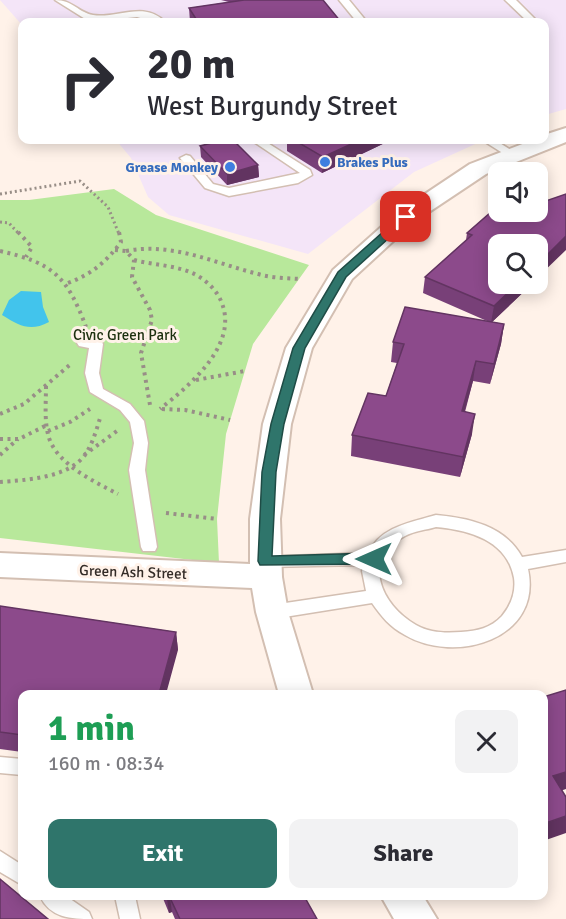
<!DOCTYPE html>
<meta charset="utf-8">
<style>
body{margin:0;font-family:Signika,sans-serif;background:#f2f2f3;color:#2b2b33;height:100vh;display:flex;flex-direction:column;font-size:22px;white-space:nowrap}
*{box-sizing:border-box;margin:0}
p{font-size:20px;color:#7c7c81}
.icon{flex:none;width:33px;height:33px;fill:none;stroke:currentColor;stroke-width:2;stroke-linecap:round;stroke-linejoin:round}
.map{position:relative;flex:1;overflow:hidden}
.details{position:absolute;left:18px;top:690px;width:530px;height:210px;display:flex;flex-direction:column;background:#fff;border-radius:12px;box-shadow:0 3px 15px #0003}
.details>*{flex:none}
.banner{position:absolute;left:18px;top:18px;width:531px;height:126px;border-radius:12px;box-shadow:0 3px 15px #0003;background:#fff;color:#2b2b33;overflow:hidden}
.tools{position:absolute;left:488px;top:162px;display:grid;gap:12px}
.tools a{display:grid;place-items:center;width:60px;height:60px;border-radius:12px;background:#fff;box-shadow:0 3px 15px #0003;font-size:30px}
.pin{position:absolute;display:grid;place-items:center;width:51px;height:51px;color:#fff;margin:-26px;border-radius:12px;box-shadow:0 3px 9px #0006}
.me{position:absolute;width:66px;margin:-33px;rotate:270deg;stroke-linejoin:round;filter:drop-shadow(0 0 4px #0008)}
.turn{display:flex;align-items:center;gap:21px;height:126px;padding:0 30px;font-size:27px}
.turn .icon{width:78px;height:78px;stroke-width:2.5}
.turn b{display:block;font-size:42px;line-height:51px}
.round{display:grid;place-items:center;flex:none;width:63px;height:63px;border-radius:12px;background:#f2f2f3}
.head{display:flex;align-items:center;justify-content:space-between;height:102px;padding:0 30px}
h1{font-size:36px;font-weight:700;line-height:45px;color:#1e9e55}
.action{display:flex;gap:12px;margin-top:auto;padding:12px 30px}
.action a{flex:1;height:69px;border-radius:12px;background:#2f756b;color:#fff;font-size:24px;font-weight:700;line-height:69px;text-align:center}
.action a+a{background:#f2f2f3;color:#2b2b33}
.map>svg:first-child{display:block}
.commercial{fill:#f4e5f8}
.green{fill:#b8e89b}
.water{fill:#42c4ec}
.lines{fill:none;stroke-linecap:round;stroke-linejoin:round}
.lane-casing{stroke:#d3bfb2;stroke-width:3}
.street-casing{stroke:#d3bfb2;stroke-width:4}
.path-far1{stroke:#988e87;stroke-width:3;stroke-dasharray:2 3;stroke-linecap:butt}
.path{stroke:#988e87;stroke-width:4;stroke-dasharray:3 4.5;stroke-linecap:butt}
.lane{fill:#fff;fill-rule:evenodd}
.street{fill:#fff;fill-rule:evenodd}
.wall{fill:#784078}
.shaded-wall{fill:#623461}
.building{fill:#8c4a8b;stroke:#623461;stroke-width:1.5}
.route{fill:#2f756b;stroke:#1f4c46;stroke-width:1.5}
.shop-dot{fill:#3f7fe0;stroke:#fff2e9;stroke-width:2}
.labels{text-anchor:middle;dominant-baseline:central;stroke-width:6;stroke-linejoin:round;paint-order:stroke}
.far-shop-label{font-size:14px;font-weight:bold;fill:#366cbe;stroke:#fff2e9;text-anchor:start}
.park-label{font-size:15px;fill:#1c300e;stroke:#fff2e9}
.street-label{font-size:15px;fill:#332b26;stroke:#fff2e9}
</style>
<div class="map">
<svg width="566" height="919" viewBox="0 0 566 919">
<rect width="100%" height="100%" fill="#fff2e9"/>
<path class="commercial" d="M0,0H566V109L545,115L544,22H22V25Z
M116,140H484L414,172L308,254L169,215L148,197L131,158Z"/>
<path class="green" d="M114,189L156,215L309,265L253,344L226,434L217,519L219,563L0,538V200H29Z"/>
<path class="water" d="M21,291L41,292L43,307L49,322C30,332 20,326 2,315L9,300Z"/>
<g class="lines">
<g class="lane-casing">
<path id="lane" d="M55,0C73,0 79,13 93,15C116,19 145,0 165,22H154L137,17L90,22Z
M339,0H349L367,22H357Z
M505,0H516L538,22H528Z
M251,140H263L310,170L312,175L298,183L229,196L205,188L180,158L186,155L190,156L213,184L229,188L300,173Z
M482,140H495L519,155L513,158L509,157Z
M84,339L101,341L103,344L99,373L103,389L130,404L144,421L148,443L145,470L157,547L155,551H143L141,547L129,470L134,443L130,422L120,410L90,392L85,373L89,348L79,346L77,343Z
M436,515C469,518 505,526 522,557L566,550V562L528,569C543,639 456,665 405,635C390,627 381,616 372,603L272,619L266,617L264,612L266,607L272,605L366,591L362,571L364,565L265,567L259,565L257,561L259,557L369,553C379,527 412,522 436,515ZM436,527C469,530 507,540 514,578C516,592 511,605 502,616C491,628 477,631 461,632C446,633 430,633 416,625C381,605 360,559 405,536C414,531 426,530 436,527Z
M0,757L22,759V775L0,773Z
M0,851L22,865V885L0,872Z
M40,896H66L89,912L92,919C71,919 50,918 40,896Z
M115,896H135L140,919H120Z"/>
</g>
<g class="street-casing">
<path id="street" d="M566,128V142L486,174L414,222L352,279L312,348L291,424L280,519L282,577L288,612L313,694H279L256,612L252,588L0,577V553L250,564V519L263,424L286,348L333,270L398,212L470,164L533,140H544V135Z
M381,896H423L437,919H394Z"/>
</g>
<path class="path-far1" d="M0,194L80,181L108,207L119,234
M0,222L9,223L19,234"/>
<path class="path" d="M18,232L32,247L26,257
M115,250L126,251L134,260L132,277L150,310L152,320L141,353L150,405
M0,251C53,263 67,276 86,327
M126,251C173,242 214,263 258,274C272,278 286,278 300,279
M134,260C153,265 174,265 192,273C204,278 216,289 221,301C240,344 190,385 160,409
M68,283C92,274 106,262 121,242L119,232
M196,380L245,371
M46,386C46,403 44,422 49,438C58,465 95,482 118,494
M162,409L185,410L230,420
M0,414L24,404L72,363
M48,431L70,422L90,409
M0,439H19L47,425
M0,455L18,439
M84,455L117,431
M0,482C26,480 68,478 85,455C93,443 97,428 101,415
M166,513L217,519"/>
<use href="#lane" class="lane"/>
<use href="#street" class="street"/>
</g>
<path class="wall" d="M221,0H323L341,22H190L189,8L229,2Z
M287,140H391L322,173L287,151Z
M200,146L258,165L259,177L227,185L201,157Z
M498,206V284H532L492,322L504,324L501,344L490,384L473,381L465,412L472,434L460,477L351,456L352,435L386,396L397,363L391,362L393,342L487,321L423,293L425,277L466,240L467,233Z
M0,606L176,632L178,650L22,694V752L0,749Z
M162,896H304L317,919H175L172,912L169,913Z"/>
<path class="shaded-wall" d="M360,140H391L322,173L323,157Z
M258,165L259,177L227,185V174Z
M566,236V250L537,278V265Z
M517,284H532L491,323L494,306Z
M504,324L501,344L490,384L494,364Z
M476,361L473,381L459,431L462,411Z
M475,414L472,434L460,477L463,457Z
M176,632L178,650L166,694H159Z
M566,772V789L548,795L553,776Z
M566,816V833L543,841V824Z
M170,898L172,912L169,913L167,899Z"/>
<path class="building" d="M244,0H323L341,22H198L189,8Z
M223,140H233L258,165L227,174L200,146Z
M294,140H360L323,157Z
M566,194V236L537,265V244H498V284H517L494,306L425,277L472,235L467,233L498,206V212H537V204Z
M405,307L504,324L494,364L476,361L462,411L475,414L463,457L352,435L368,393L386,396L404,344L393,342Z
M0,606L176,632L159,694H22V735L0,732Z
M566,690V772L553,776L566,797V816L543,824V697Z
M0,879L48,919H0Z
M166,896H304L317,919H180L170,898L167,899Z"/>
<path class="route" d="M402,215L412,217L346,277L305,348L284,424L276,472L272,556L374,553L381,559L374,564L260,565L258,561L262,472L271,424L293,348L338,272Z"/>
<g class="shop-dot">
<circle cx="325" cy="162" r="6"/>
<circle cx="230" cy="167" r="6"/>
</g>
<g class="labels">
<g class="far-shop-label">
<text x="337" y="162">Brakes Plus</text>
<text x="218" y="167" text-anchor="end">Grease Monkey</text>
</g>
<g class="park-label">
<text x="125" y="335">Civic Green Park</text>
</g>
<g class="street-label">
<text transform="translate(133 572) rotate(2)">Green Ash Street</text>
</g>
</g>
</svg>
<div class="tools">
<a><svg class="icon" aria-label="sound" viewBox="0 0 24 24"><path d="M4 9h4l5-4v14l-5-4H4zM17 9q2 3 0 6"/></svg></a>
<a><svg class="icon" aria-label="search" viewBox="0 0 24 24"><circle cx="10" cy="10" r="6"/><path d="M15 15l6 6"/></svg></a>
</div>
<div class="pin" style="left:406px;top:217px;background:#d93025"><svg class="icon" aria-label="arrive" viewBox="0 0 24 24"><path d="M6 21V4h12l-3 4 3 4H6"/></svg></div>
<svg class="me" style="left:374px;top:559px" viewBox="-20 -20 40 40"><path d="M0-17L14 15 0 8-14 15z" fill="#2f756b" stroke="#fff" stroke-width="4"/></svg>
<div class="banner">
<div class="turn"><svg class="icon" aria-label="right" viewBox="0 0 24 24"><path d="M7 20v-9h11M14 6l5 5-5 5"/></svg><div><b>20 m</b>West Burgundy Street</div></div>
</div>
<section class="details">
<div class="head"><div><h1>1 min</h1><p>160 m · 08:34</p></div><a class="round"><svg class="icon" aria-label="close" viewBox="0 0 24 24"><path d="M6 6l12 12M18 6L6 18"/></svg></a></div>
<div class="action"><a>Exit</a><a>Share</a></div>
</section>
</div>
